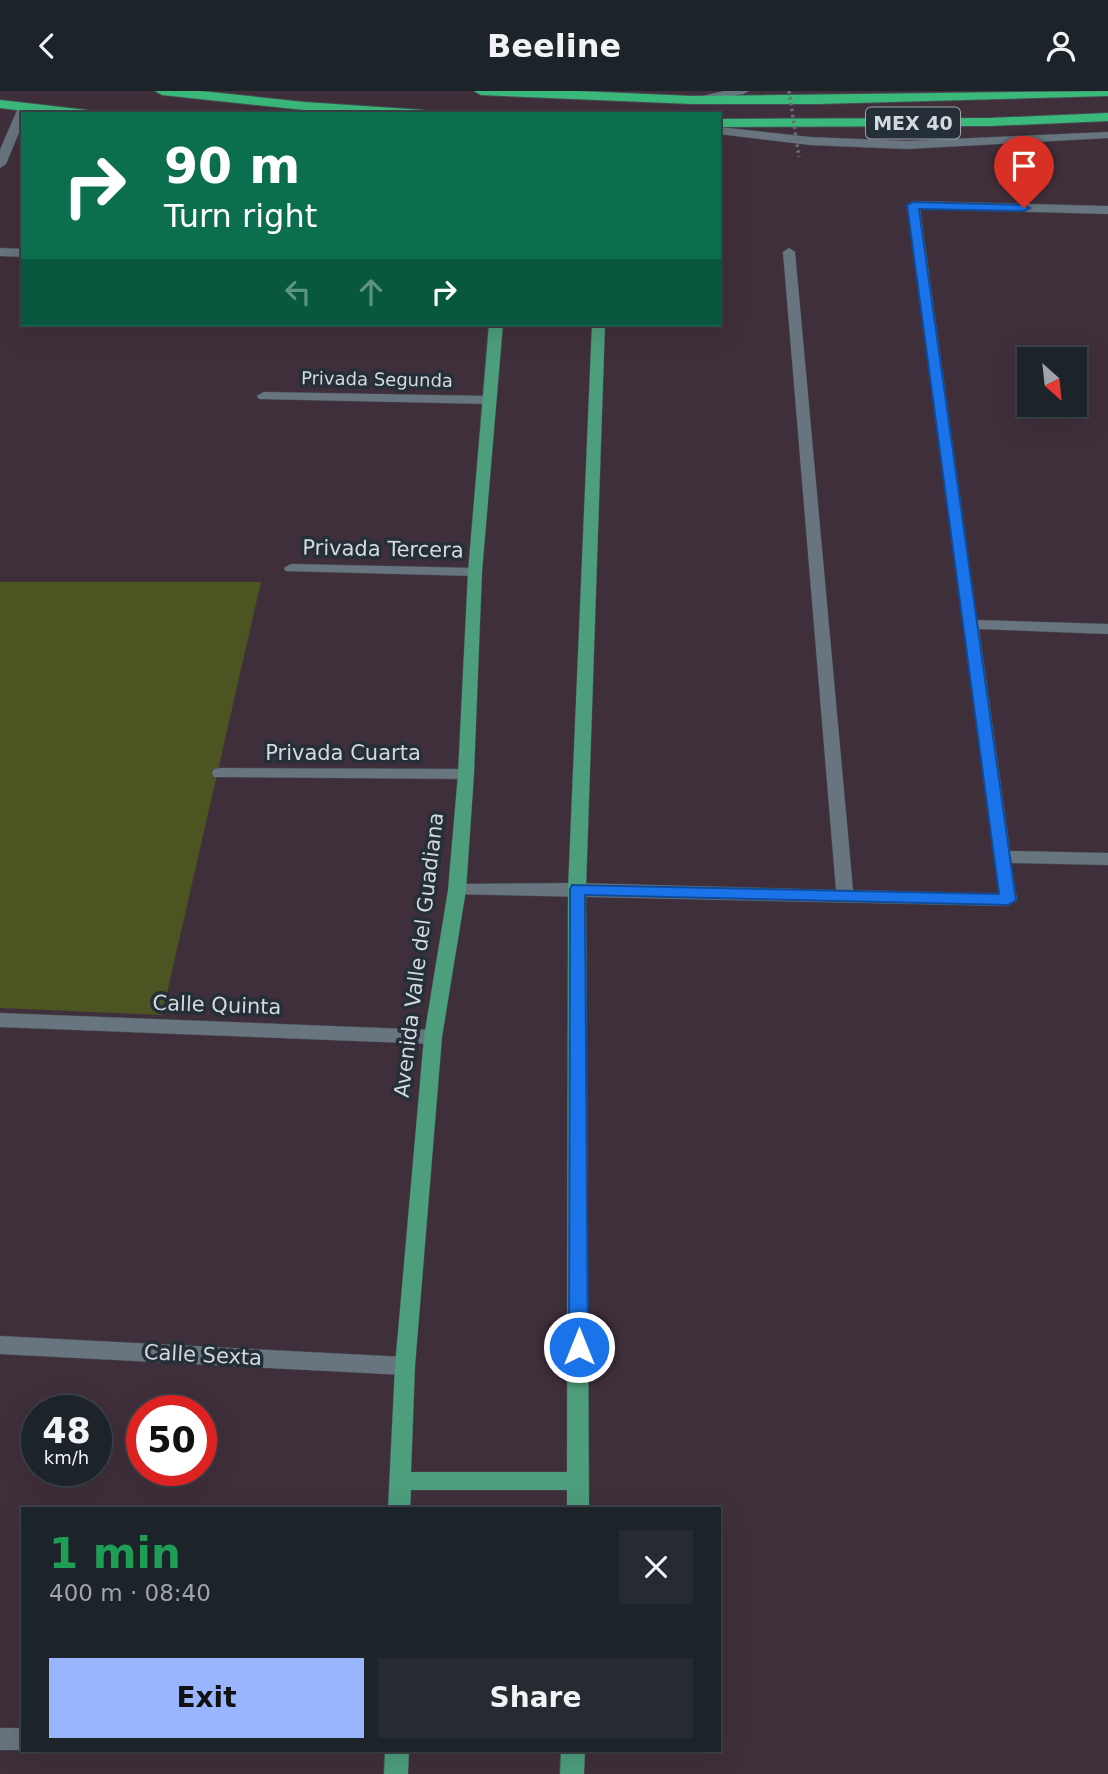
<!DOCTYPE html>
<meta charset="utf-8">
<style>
body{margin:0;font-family:"DejaVu Sans",sans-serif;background:#252b31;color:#f1f3f6;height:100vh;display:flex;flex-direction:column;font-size:26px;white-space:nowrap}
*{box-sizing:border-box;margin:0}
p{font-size:23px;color:#a0a4a8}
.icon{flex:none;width:38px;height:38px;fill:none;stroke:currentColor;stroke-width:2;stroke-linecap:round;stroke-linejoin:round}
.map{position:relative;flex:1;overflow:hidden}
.drawer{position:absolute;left:21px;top:1416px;width:700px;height:245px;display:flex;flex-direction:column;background:#1c2329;border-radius:0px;box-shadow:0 7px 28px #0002,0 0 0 2px #3a4046}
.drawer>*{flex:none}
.guide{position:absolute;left:21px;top:21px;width:700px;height:214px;border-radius:0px;box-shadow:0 7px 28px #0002,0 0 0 2px #3a4046;background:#0b6e4f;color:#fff;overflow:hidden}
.needle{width:46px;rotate:153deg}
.buttons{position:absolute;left:1017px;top:256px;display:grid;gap:14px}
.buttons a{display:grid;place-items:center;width:70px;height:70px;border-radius:0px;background:#1c2329;box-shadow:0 7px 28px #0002,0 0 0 2px #3a4046;font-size:35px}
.speed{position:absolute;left:21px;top:1304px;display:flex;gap:14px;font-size:35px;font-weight:700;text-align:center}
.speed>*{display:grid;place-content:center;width:91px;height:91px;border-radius:50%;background:#1c2329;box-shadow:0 7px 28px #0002,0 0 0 2px #3a4046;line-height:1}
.speed small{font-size:18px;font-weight:400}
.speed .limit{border:10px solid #d22;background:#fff;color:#111}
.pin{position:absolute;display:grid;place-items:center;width:60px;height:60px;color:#fff;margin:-72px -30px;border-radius:50% 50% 50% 0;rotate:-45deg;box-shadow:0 0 7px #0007}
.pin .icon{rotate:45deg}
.me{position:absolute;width:77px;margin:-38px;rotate:0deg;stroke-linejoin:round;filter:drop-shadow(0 0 5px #0008)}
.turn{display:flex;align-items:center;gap:24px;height:147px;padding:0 28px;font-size:32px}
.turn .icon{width:91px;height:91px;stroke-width:2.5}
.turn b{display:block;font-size:49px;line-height:60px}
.lanes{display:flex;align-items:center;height:66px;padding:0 28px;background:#0003;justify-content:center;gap:35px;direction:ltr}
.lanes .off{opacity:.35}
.round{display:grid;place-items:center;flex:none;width:74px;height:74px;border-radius:0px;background:#252b31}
.headline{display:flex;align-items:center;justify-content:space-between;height:119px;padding:0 28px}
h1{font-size:42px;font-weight:600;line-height:52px;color:#1e9e55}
.button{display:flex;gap:14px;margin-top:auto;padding:14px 28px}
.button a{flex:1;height:80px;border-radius:0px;background:#98b5fd;color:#111;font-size:28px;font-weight:600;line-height:80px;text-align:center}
.button a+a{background:#252b31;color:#f1f3f6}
header{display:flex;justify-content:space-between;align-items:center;height:91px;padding:0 28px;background:#1c2329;font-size:32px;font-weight:600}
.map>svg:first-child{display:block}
.industrial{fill:#3f2f3b;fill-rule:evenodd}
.green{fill:#4c5422}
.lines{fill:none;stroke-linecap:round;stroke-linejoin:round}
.minor-casing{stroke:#454d54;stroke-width:1}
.major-casing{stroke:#454d54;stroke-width:1}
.highway-casing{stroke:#454d54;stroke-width:2}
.minor{fill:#69757e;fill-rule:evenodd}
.major{fill:#4d9e7c;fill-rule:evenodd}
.highway{fill:#3bb97b;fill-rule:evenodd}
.path-bridge{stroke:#677077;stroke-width:3.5;stroke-dasharray:2.5 3.5;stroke-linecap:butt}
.route{fill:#1a73e8;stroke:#114b97;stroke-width:2}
.labels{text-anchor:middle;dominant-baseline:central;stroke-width:7;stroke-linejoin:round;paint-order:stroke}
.far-street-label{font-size:18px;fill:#d3d9de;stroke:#252f37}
.shield{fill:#252f37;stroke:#9fa6ac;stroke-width:2}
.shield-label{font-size:19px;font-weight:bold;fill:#d3d9de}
.street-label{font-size:21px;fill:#d3d9de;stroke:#252f37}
</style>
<header><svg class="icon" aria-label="back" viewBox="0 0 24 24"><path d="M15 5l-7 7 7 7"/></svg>Beeline<svg class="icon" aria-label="person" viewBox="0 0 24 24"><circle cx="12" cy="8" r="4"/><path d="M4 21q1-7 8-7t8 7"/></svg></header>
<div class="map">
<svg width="1108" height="1683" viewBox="0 0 1108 1683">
<rect width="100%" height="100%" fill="#252f37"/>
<path class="industrial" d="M0,0H1108V1683H0ZM23,23H719V233H23ZM1029,268H1074V313H1029ZM37,1320H96V1379H37ZM142,1320H201V1379H142ZM23,1418H719V1659H23Z"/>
<path class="green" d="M0,491H261L162,924L0,917Z"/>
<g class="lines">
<g class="minor-casing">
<path id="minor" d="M724,0H749L743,3L692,12L686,9Z
M19,15L29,17L26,23H23V32L6,73L0,77V59Z
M719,36L810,46L907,50L1108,41V47L907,58L810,54L719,43Z
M913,110L1108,115V123L920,118L977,529L1108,533V543L979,538L1010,760L1108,762V774L1011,772L1017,809L1008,815L451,803L448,799L451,795L457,793L577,792L836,799L783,161L789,157L795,161L853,799L999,803L907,114Z
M0,157L23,158V166L0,165Z
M264,301L489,305L496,309L489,313L259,308L257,305Z
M291,473L475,477L482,481L475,485L286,480L284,477Z
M220,677L466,678L474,683L466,688L214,686L212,682L214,678Z
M0,922L433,939L439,941L442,946L439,951L433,953L0,936Z
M0,1245L405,1266L412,1269L415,1275L412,1281L405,1284L0,1263Z
M0,1637H23V1659H0Z"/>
</g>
<g class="major-casing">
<path id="major" d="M489,233H503L482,481L474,683L466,799L442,946L415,1275L411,1381H567L568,798L592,233H605L586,798L589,1418H567V1399H411L410,1418H388L395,1275L424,946L448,799L458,683L468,481Z
M385,1659H409L408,1683H384Z
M561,1659H585L584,1683H560Z"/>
</g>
<g class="highway-casing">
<path id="highway" d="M155,0H201L304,11L424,19L431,23L304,19L162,4Z
M474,0H577L692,5L1108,0V5L818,13H692L481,4Z
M0,9L87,19L94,23H49L0,17Z
M1108,22V30L990,35L719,36V28L990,27Z"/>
</g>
<use href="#minor" class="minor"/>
<use href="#major" class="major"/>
<use href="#highway" class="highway"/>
<path class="path-bridge" d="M789,0L799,66"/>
</g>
<path class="route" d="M913,111L1024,114L1030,117L1024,120L919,118L1016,809L1008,814L585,804L588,1256L585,1261L579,1264L572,1261L569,1256L570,798L572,794L999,803L907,114Z"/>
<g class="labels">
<g class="far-street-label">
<text transform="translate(377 288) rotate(1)">Privada Segunda</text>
</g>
<rect class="shield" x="866" y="16.5" width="94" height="31" rx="5"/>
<g class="shield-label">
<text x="913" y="32">MEX 40</text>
</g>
<g class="street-label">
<text transform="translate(383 458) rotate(1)">Privada Tercera</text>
<text x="343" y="662">Privada Cuarta</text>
<text transform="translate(419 864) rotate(-83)">Avenida Valle del Guadiana</text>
<text transform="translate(217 914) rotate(2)">Calle Quinta</text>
<text transform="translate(203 1264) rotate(3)">Calle Sexta</text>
</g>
</g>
</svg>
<div class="buttons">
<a><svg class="needle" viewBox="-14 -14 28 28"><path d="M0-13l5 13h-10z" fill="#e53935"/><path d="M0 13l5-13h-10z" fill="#a0a4a8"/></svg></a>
</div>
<div class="speed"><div>48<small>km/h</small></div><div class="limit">50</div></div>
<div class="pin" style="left:1024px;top:117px;background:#d93025"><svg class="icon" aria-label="arrive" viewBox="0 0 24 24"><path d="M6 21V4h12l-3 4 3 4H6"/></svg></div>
<svg class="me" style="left:579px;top:1256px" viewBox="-20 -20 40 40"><circle r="17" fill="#1a73e8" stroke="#fff" stroke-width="3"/><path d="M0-11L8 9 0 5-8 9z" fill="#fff"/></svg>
<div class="guide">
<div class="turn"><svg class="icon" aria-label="right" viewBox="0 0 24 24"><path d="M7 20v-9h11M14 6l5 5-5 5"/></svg><div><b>90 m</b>Turn right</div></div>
<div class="lanes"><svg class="icon off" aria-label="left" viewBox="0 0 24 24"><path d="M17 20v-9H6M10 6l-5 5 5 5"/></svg><svg class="icon off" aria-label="ahead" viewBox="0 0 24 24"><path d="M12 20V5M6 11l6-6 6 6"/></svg><svg class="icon" aria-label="right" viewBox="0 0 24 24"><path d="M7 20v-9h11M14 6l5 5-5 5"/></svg></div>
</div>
<section class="drawer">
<div class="headline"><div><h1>1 min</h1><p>400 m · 08:40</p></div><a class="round"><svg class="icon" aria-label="close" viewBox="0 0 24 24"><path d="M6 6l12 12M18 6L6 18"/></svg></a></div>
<div class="button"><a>Exit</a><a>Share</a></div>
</section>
</div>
